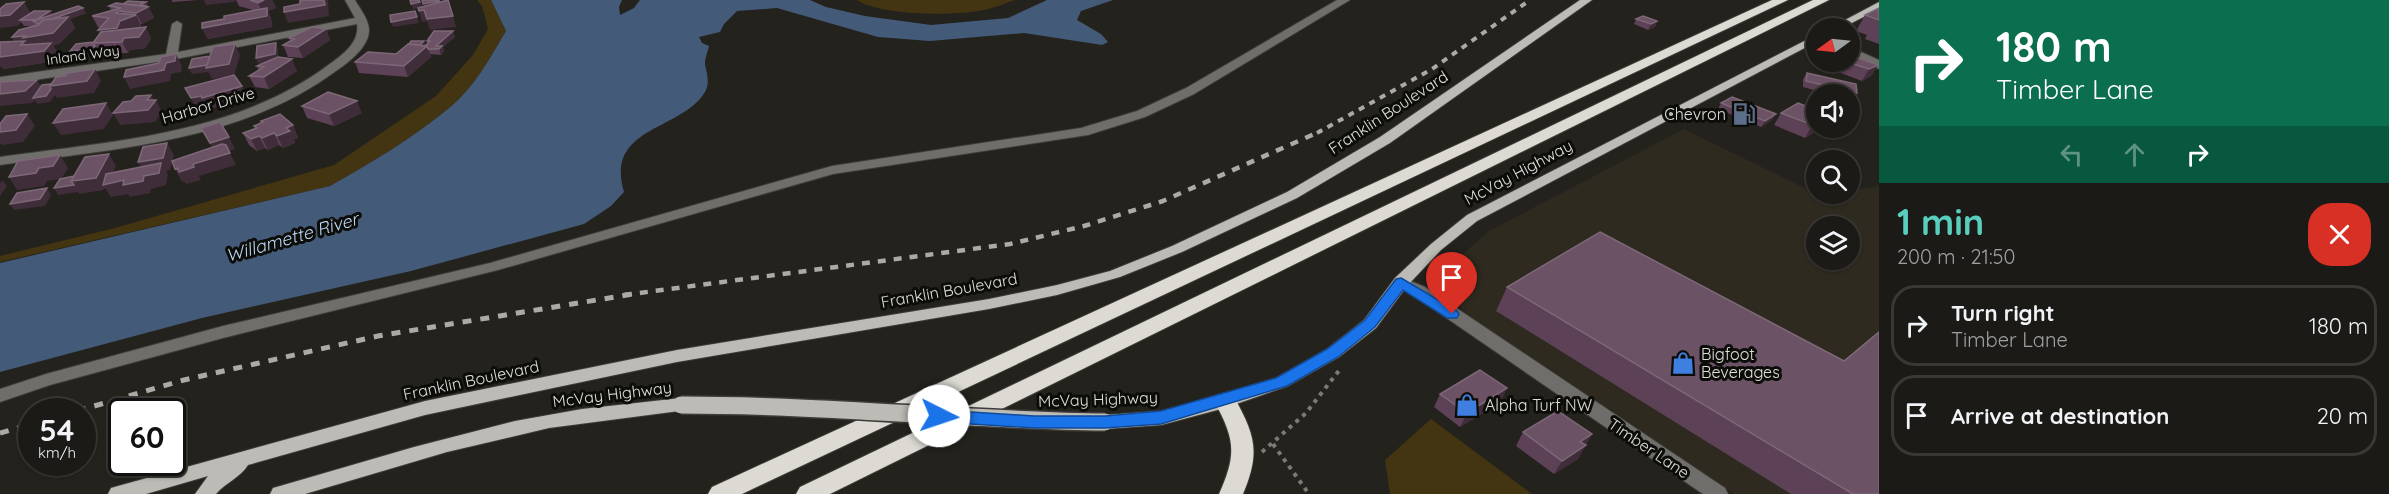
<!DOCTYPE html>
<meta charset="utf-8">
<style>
body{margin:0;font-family:Quicksand,sans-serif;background:#282723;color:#f1f3f6;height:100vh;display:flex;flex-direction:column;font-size:22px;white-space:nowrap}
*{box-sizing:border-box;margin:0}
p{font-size:20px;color:#a0a1a1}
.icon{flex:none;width:33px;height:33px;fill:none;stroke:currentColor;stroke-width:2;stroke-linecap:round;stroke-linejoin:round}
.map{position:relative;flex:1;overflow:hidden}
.sheet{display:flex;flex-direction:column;background:#1b1a16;width:510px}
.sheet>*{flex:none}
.banner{background:#0b6e4f;color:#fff;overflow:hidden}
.needle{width:39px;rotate:255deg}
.tools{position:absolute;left:1806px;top:18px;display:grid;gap:12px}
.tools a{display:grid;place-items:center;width:54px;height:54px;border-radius:50%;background:#1b1a16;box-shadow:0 2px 4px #0004,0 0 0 2px #393835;font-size:30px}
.speed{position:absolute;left:18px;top:398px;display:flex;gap:12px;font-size:30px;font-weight:700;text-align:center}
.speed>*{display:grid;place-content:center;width:78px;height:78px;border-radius:50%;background:#1b1a16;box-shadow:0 2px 4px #0004,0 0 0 2px #393835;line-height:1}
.speed small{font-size:15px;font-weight:400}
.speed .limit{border:3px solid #111;border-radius:9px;background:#fff;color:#111}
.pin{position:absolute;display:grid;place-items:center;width:51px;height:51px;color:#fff;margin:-62px -26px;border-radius:50% 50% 50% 0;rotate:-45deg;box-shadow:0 0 6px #0007}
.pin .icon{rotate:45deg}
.me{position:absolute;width:66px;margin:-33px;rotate:94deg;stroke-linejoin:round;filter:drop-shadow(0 0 4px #0008)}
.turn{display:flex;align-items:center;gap:21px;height:126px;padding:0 18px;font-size:27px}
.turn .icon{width:78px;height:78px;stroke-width:2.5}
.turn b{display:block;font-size:42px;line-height:51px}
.lanes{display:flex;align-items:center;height:57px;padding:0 18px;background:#0003;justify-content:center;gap:30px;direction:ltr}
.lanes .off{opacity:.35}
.round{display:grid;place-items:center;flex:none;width:63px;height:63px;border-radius:24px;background:#282723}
.head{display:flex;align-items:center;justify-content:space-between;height:102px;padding:0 18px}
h1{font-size:36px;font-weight:700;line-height:45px;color:#59cebf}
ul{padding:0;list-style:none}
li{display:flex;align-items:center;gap:18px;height:81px;margin:0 12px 9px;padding:0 6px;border:3px solid #393835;border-radius:24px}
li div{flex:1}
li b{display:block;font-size:22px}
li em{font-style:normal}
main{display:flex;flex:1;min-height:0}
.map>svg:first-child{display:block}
.built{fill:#2e2a1f;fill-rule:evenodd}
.green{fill:#433512}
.water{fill:#445a79}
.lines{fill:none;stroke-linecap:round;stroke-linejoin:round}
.minor-casing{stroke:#3e3c38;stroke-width:2}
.major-casing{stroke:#3e3c38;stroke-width:2}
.highway-casing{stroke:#3e3c38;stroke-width:2}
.path{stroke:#7c7a76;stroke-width:4;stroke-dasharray:4 5;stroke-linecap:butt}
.minor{fill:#6f6e6b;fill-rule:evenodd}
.major{fill:#bdbbb6;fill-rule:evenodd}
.highway{fill:#dcdad3;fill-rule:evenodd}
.rail-far2{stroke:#acaaa6;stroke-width:4;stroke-dasharray:6 6;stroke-linecap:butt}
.rail-far1{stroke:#acaaa6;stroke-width:4.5;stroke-dasharray:8 8;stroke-linecap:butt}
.rail{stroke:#acaaa6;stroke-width:5;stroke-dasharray:9 9;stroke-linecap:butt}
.major-bridge-casing{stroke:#3e3c38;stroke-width:20;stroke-linecap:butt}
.major-bridge{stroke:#bdbbb6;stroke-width:17}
.wall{fill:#5d4157}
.shaded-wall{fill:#402d3a}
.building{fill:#6b5265;stroke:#7d6878;stroke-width:1.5}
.route{fill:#1a73e8;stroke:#114b97;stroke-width:1.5}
.labels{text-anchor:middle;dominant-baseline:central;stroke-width:6;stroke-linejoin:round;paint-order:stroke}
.far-street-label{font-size:14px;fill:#e0dedb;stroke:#0c0c09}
.street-label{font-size:16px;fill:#e0dedb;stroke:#0c0c09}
.poi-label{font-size:16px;fill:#e0dedb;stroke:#0c0c09;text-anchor:start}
.water-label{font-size:18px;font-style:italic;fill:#bed6f7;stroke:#0c0c09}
</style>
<main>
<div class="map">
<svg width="1879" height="494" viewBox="0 0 1879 494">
<rect width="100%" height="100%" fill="#24221d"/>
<path class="built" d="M1684,129L1819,195L1850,194V190L1879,186V494H1734L1470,316L1446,292L1442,272L1489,231ZM1816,226H1850V260H1816Z"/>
<path class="green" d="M477,0H491L506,31C490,58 474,88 449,108C413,138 371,163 330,186L0,262V256L115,228L334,165L436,96L473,55L488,29L482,6Z
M857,0H1015C1005,3 995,8 984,10C955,16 881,16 857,0Z
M1431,419L1532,494H1390L1385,460Z"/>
<path class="water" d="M491,0H622L619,7L620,15L634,8L640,0H810L826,7L865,16L931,25L1008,18L1047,0H1113L1081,11L1077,20L1101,34L1108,42L1102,45L1024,33L930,41L878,37L777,8L737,11L724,24L720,32L699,37L702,43L709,46C708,51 705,58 705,64C707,75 711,84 703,95C677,131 605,128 624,192L611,206L584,224L411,271L202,318L0,372V263L330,186C371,163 413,138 449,108C474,88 490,58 506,31Z"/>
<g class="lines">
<g class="minor-casing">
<path id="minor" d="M345,0H355C360,9 368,18 369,29C370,46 349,62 336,71C240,142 114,149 0,165V157C112,141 233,135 327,66C341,56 360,43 357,24L171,60L0,85V77L166,54L172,24L177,21L182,24L178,52L355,18Z
M1337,0H1350L1194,94L1145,117L1088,135L833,174L498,270L223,338L50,385L0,402V389L46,374L223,326L490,263L832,166L1081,128L1137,111L1186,88Z
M1850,47L1879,60V69L1850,54Z
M1401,277L1425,287L1725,488L1728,494H1703L1413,295L1393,282L1395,278Z"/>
</g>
<g class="major-casing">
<path id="major" d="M1580,0H1592L1390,143L1297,198L1182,252L1120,277L1057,295L989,309L677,362L425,415L248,465C241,477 225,483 216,494H195L208,476L146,494H108L111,488L118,486L425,401L677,350L989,299L1057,285L1110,271L1172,246L1287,192L1380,137Z
M1879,2V9L1842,28H1830Z
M1816,35V42L1477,221L1441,250L1407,286L1376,328L1339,357L1288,386L1225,408L1161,425L1105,429L1099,427L1096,422L1099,417L1105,415L1161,411L1223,395L1276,378L1327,349L1364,320L1395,278L1431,244L1467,215Z
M681,398L687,400L690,405L687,410L549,428L447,452L305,494H270L273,488L280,486L414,447L515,421L582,409Z"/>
</g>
<g class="highway-casing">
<path id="highway" d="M1772,0H1788L742,494H708L712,487Z
M1813,0H1829L830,494H796L800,487Z
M1225,393L1233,395C1255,435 1261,451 1243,494H1219C1237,454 1235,439 1214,401L1217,395Z"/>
</g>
<path class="path" d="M1273,444L1309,494
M1262,452L1306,413L1341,368"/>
<use href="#minor" class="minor"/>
<use href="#major" class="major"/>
<use href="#highway" class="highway"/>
<path class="rail-far2" d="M1317,133L1432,69L1530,0"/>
<path class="rail-far1" d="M624,295L1010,244L1084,226L1163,201L1321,131"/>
<path class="rail" d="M77,411L184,380L378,336L633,294
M0,433L32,424"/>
<g class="major-bridge-casing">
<path id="major-bridge" d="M681,405C823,405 963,420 1105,422"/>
</g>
<use href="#major-bridge" class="major-bridge"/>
</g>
<path class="wall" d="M172,0H198L172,2Z
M236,0H272L276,8L268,11L271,18L272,27L208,39L202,28L224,19L253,10L239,6Z
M24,2L30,13L28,15L50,11L52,15L86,13L70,19L75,28L59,44L53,45L58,54L50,62L3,69L2,67H0V42H15L12,37L35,26H24L21,22L17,26Z
M146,2L154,18L141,24V26L139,27L151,38L145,48L130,50L128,53L99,54L98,52L96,54L73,57L70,51L94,42L100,33L98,30L101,27H98L92,16L111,10L109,6L123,4Z
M1879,8V44L1865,39L1867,35L1856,31L1865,15Z
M1636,19L1657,21L1655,27L1648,30L1634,24Z
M326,29L330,40L303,58L288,57L283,45L290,41L289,38Z
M455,37L443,47L444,51L441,55L430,54L431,57L408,77L359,73L355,62L396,54L425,45L428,43L427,41Z
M278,49V57L297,71L269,89L255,87L249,76L258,70L257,66L263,63L259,64L256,58Z
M1825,62H1850L1878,65L1871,76L1862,81L1822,66Z
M1807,73L1857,93L1853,99L1854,104L1850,110V94H1820L1821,92L1803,87V79Z
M1721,103L1776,114L1772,120L1761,127L1718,109Z
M302,106L362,113L334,126L307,118Z
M1781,113L1816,128H1821L1805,138L1774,125Z
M261,121L293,125L298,138L294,139L295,143L283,148L279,145L268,150L265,148L257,151L249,145L243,133L255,129L254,126L262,123Z
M1507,287L1844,361L1879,494H1791L1496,311Z
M1440,394L1501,402L1460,427L1434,407Z
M1523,432L1592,434L1578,459L1554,474L1516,446Z"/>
<path class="shaded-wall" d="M204,0H236L234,2L206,5Z
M261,0H272L276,8L268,11L271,18L272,27L208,39L202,28L263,13L258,3Z
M324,0H327L328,1L329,16L288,23L284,12Z
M448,0L456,27L430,30L427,21L422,22L419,11Z
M439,1L441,7L425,10L423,4Z
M24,2L30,13L23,20H20L21,22L17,26L0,28V16Z
M146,2L154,18L142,24L136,13L140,5Z
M420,2L422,7L413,9L411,4Z
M83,8L86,13L70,19L75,28L59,44L53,45L58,54L50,62L3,69L2,67H0V57L19,48L12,37L41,29L36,20L50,11L53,16Z
M120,11L124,20L136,15L141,26L104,42L98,30Z
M417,17L419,23L393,27L391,22Z
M1657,21L1655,27L1648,30L1651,24Z
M146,27L151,38L145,48L130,50L128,53L122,42L124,38Z
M326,29L330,40L303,58L298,47Z
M453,31L455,37L443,47L444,51L441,55L439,49L436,46Z
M424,41L426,47L427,46L431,57L408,77L404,66Z
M276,43L278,49V60L259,64L256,58Z
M235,44L240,55L234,76L212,79L208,72L192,74L189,68Z
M95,46L98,52L96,54L73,57L70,51Z
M176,54L182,66L181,72L171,74L170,81L130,89L124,77L166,63Z
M292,59L297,71L269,89L264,77Z
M1878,65L1871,76L1862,81L1869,69Z
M95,69L101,81L94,93L57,98L55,95L50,102L37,104L35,100L32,103L0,106V94L37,80L44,92L50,86Z
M242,86L247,98L208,110L202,98Z
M151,95L155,102L156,100L162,112L155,122L120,125L113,113L147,100Z
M201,96L207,108L197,110L191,98Z
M357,101L362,113L334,126L329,114Z
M106,103L113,115L104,129L61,135L53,123Z
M27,114L35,126L23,142L2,145L0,143V132Z
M1776,114L1772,120L1761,127L1765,121Z
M1816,123V128H1821L1805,138L1812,125Z
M293,125L298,138L294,139L295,143L283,148L277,136L286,128Z
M274,133L279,145L268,150L262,138Z
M259,136L265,148L257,151L251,139Z
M229,137L235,149L229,151L236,165L199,176L201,180L186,184L184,181L182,182L175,169L193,164L216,155L210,143Z
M167,143L174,155L170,170L166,171L168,175L166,185L151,189L150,193L130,197L128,194L111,197L105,188L103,190L79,194L78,192L58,195L54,188L71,181L109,154L116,166L107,184L144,176L145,175L138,162Z
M60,155L68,168L61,179L47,181L44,186L17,190L9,177L39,168Z
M2,180L7,186L0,196V184Z
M47,188L51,195L45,206L14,210L10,204Z
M1507,388L1501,402L1460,427L1467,413Z
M1592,434L1578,459L1554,474L1562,461L1580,442Z"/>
<path class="building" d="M250,0H264L258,3Z
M300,0H324L325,5L284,12V7L300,4Z
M410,0H419L420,2L411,4Z
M422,0H439V1L423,4Z
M448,0L453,16L427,19L424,10L419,11L418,8Z
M128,1L146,2L140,5L147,6L123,4Z
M24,2L10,15L0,16V9L6,4Z
M116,3L148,7L136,13L120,11L116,13L136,15L120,21L117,28L98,30L109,18L92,16L121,8L109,6Z
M78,6L83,8L52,19L43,20L40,23L38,24L33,21Z
M267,8V16L202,28V23L224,19V16Z
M1879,8V20L1865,15Z
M34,11H50L36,20H20Z
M415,11L417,17L391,22L390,15Z
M1643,16L1657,21L1651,24L1636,19Z
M68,17L53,33L23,38L25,36L12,37L19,30L38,25L43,20Z
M146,27L139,37L124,38L122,42L93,43L101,32Z
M312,27L326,29L298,47L283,45L294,39L289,38Z
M434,31H453L436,46H442L439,49H428L427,46H425L430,41H427Z
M25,41L21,45L51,43L44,51L0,57V42Z
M411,41H424L420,45L409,44Z
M94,42L93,43L95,46L93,49L70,51L76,44Z
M276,43L275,54L256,58L257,46Z
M235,44L229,64L206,68L213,47Z
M408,44L427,46L404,66L355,62L368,52L396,54Z
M176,54L175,61L166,63L164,70L124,77L126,70L159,63L161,57Z
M1850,55L1878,65L1869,69L1847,62H1850Z
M210,56L207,65L189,68L192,59Z
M278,57L292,59L264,77L249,76L264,67L257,66Z
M95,69L87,81L50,86L56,77L65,76L67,73Z
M1807,73L1856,84L1857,93L1806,81Z
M234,75L242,86L202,98L201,96L191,98L185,88Z
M37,80L25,91L0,94V82Z
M51,84L50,86L51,89L46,96L33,98L42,85Z
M1823,88L1852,94L1854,104L1850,103V94H1824Z
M328,92L357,101L329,114L302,106Z
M151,95L147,100H156L148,110L113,113L123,102L131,101L136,96Z
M1732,97L1776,114L1765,121L1721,103Z
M106,103L98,117L53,123L63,109Z
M1798,103L1816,110V123L1812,125L1781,113Z
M27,114L16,130L0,132V124L6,116Z
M280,114L293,125L286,128L290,131L277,136L274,133L262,138L259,136L251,139L243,133L257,128L254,126L263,122L261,121Z
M220,122L229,137L210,143L201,128Z
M167,143L163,158L138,162L143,147Z
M222,144L226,145L230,153L193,164L194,167L179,172L178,168L175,169L172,161Z
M109,154L96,178L71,181L85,157Z
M60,155L53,166L39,168L36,173L9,177L18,161Z
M161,163L159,173L144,176L143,181L123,185L124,180L103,185L106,174Z
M74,176L71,181L74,185L54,188L60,179Z
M47,188L40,199L10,204L17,193Z
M1600,232L1844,361L1879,332V494H1853L1507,287Z
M1480,370L1507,388L1467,413L1440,394Z
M1558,411L1592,434L1580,442L1586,445L1562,461L1523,432Z"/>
<path class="route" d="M1401,278L1457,311L1459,314L1457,318H1447L1403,290L1375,327L1338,357L1287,386L1161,424L1105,428H1034L939,422L933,420L930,416L933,412L939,410L1034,416H1105L1161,411L1276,378L1327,349L1365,320L1396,279Z"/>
<defs>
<g id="fuel-bare" transform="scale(1.8)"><path d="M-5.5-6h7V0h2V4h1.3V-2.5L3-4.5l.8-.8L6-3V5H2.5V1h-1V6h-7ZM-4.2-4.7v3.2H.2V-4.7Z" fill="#5c6f8a" stroke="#0c0c09" stroke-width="2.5" paint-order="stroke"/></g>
<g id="shop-bare" transform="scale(1.8)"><path d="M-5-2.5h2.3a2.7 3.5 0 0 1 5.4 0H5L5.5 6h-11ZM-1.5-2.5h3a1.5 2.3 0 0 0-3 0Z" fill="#3f7fe0" stroke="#0c0c09" stroke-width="2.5" paint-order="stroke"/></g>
</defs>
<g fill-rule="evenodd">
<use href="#fuel-bare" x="1744" y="114"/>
<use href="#shop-bare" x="1683" y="363"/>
<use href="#shop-bare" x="1467" y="405"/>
</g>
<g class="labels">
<g class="far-street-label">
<text transform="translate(83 55) rotate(-8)">Inland Way</text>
</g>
<g class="street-label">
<text transform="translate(208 105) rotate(-16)">Harbor Drive</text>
<text transform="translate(1388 112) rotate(-33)">Franklin Boulevard</text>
<text transform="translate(1518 172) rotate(-28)">McVay Highway</text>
<text transform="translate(949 290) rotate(-10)">Franklin Boulevard</text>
<text transform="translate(471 380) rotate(-12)">Franklin Boulevard</text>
<text transform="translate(612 394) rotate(-7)">McVay Highway</text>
<text transform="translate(1098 399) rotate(-2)">McVay Highway</text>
<text transform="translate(1649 448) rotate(34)">Timber Lane</text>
</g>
<g class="poi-label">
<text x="1726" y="114" text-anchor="end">Chevron</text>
<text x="1701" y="354">Bigfoot<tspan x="1701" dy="18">Beverages</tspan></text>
<text x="1485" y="405">Alpha Turf NW</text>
</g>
<g class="water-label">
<text transform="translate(292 237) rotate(-16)">Willamette River</text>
</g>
</g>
</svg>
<div class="tools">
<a><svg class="needle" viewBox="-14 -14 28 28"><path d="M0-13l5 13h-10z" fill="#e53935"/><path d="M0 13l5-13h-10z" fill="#a0a1a1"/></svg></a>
<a><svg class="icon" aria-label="sound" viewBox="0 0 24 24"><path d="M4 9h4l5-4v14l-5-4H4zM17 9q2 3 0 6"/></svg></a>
<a><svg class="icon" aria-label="search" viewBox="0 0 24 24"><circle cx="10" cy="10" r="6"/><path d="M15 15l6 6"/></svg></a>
<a><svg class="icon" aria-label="layers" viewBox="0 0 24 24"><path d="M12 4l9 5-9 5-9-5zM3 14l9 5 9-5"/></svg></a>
</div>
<div class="speed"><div>54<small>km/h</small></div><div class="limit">60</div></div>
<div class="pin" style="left:1452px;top:314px;background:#d93025"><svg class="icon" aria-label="arrive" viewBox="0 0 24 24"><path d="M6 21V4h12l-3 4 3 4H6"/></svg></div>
<svg class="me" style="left:939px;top:416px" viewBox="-20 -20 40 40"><circle r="19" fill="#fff"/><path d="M0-13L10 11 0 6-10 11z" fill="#1a73e8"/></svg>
</div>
<section class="sheet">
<div class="banner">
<div class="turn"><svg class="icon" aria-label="right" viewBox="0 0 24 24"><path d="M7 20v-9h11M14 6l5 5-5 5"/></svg><div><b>180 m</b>Timber Lane</div></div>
<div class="lanes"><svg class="icon off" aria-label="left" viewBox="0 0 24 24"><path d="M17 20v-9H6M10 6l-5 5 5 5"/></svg><svg class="icon off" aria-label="ahead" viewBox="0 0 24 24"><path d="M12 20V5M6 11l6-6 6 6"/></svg><svg class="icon" aria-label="right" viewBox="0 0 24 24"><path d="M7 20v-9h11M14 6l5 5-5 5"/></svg></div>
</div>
<div class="head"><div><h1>1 min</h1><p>200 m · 21:50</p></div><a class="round" style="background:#d93025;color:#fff"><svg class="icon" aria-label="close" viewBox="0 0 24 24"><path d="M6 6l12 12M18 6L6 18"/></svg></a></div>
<ul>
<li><svg class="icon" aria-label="right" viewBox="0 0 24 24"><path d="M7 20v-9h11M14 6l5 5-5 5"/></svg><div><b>Turn right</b><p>Timber Lane</p></div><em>180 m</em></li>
<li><svg class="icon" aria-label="arrive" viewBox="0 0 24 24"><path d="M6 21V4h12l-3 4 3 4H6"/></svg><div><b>Arrive at destination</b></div><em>20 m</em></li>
</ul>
</section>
</main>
